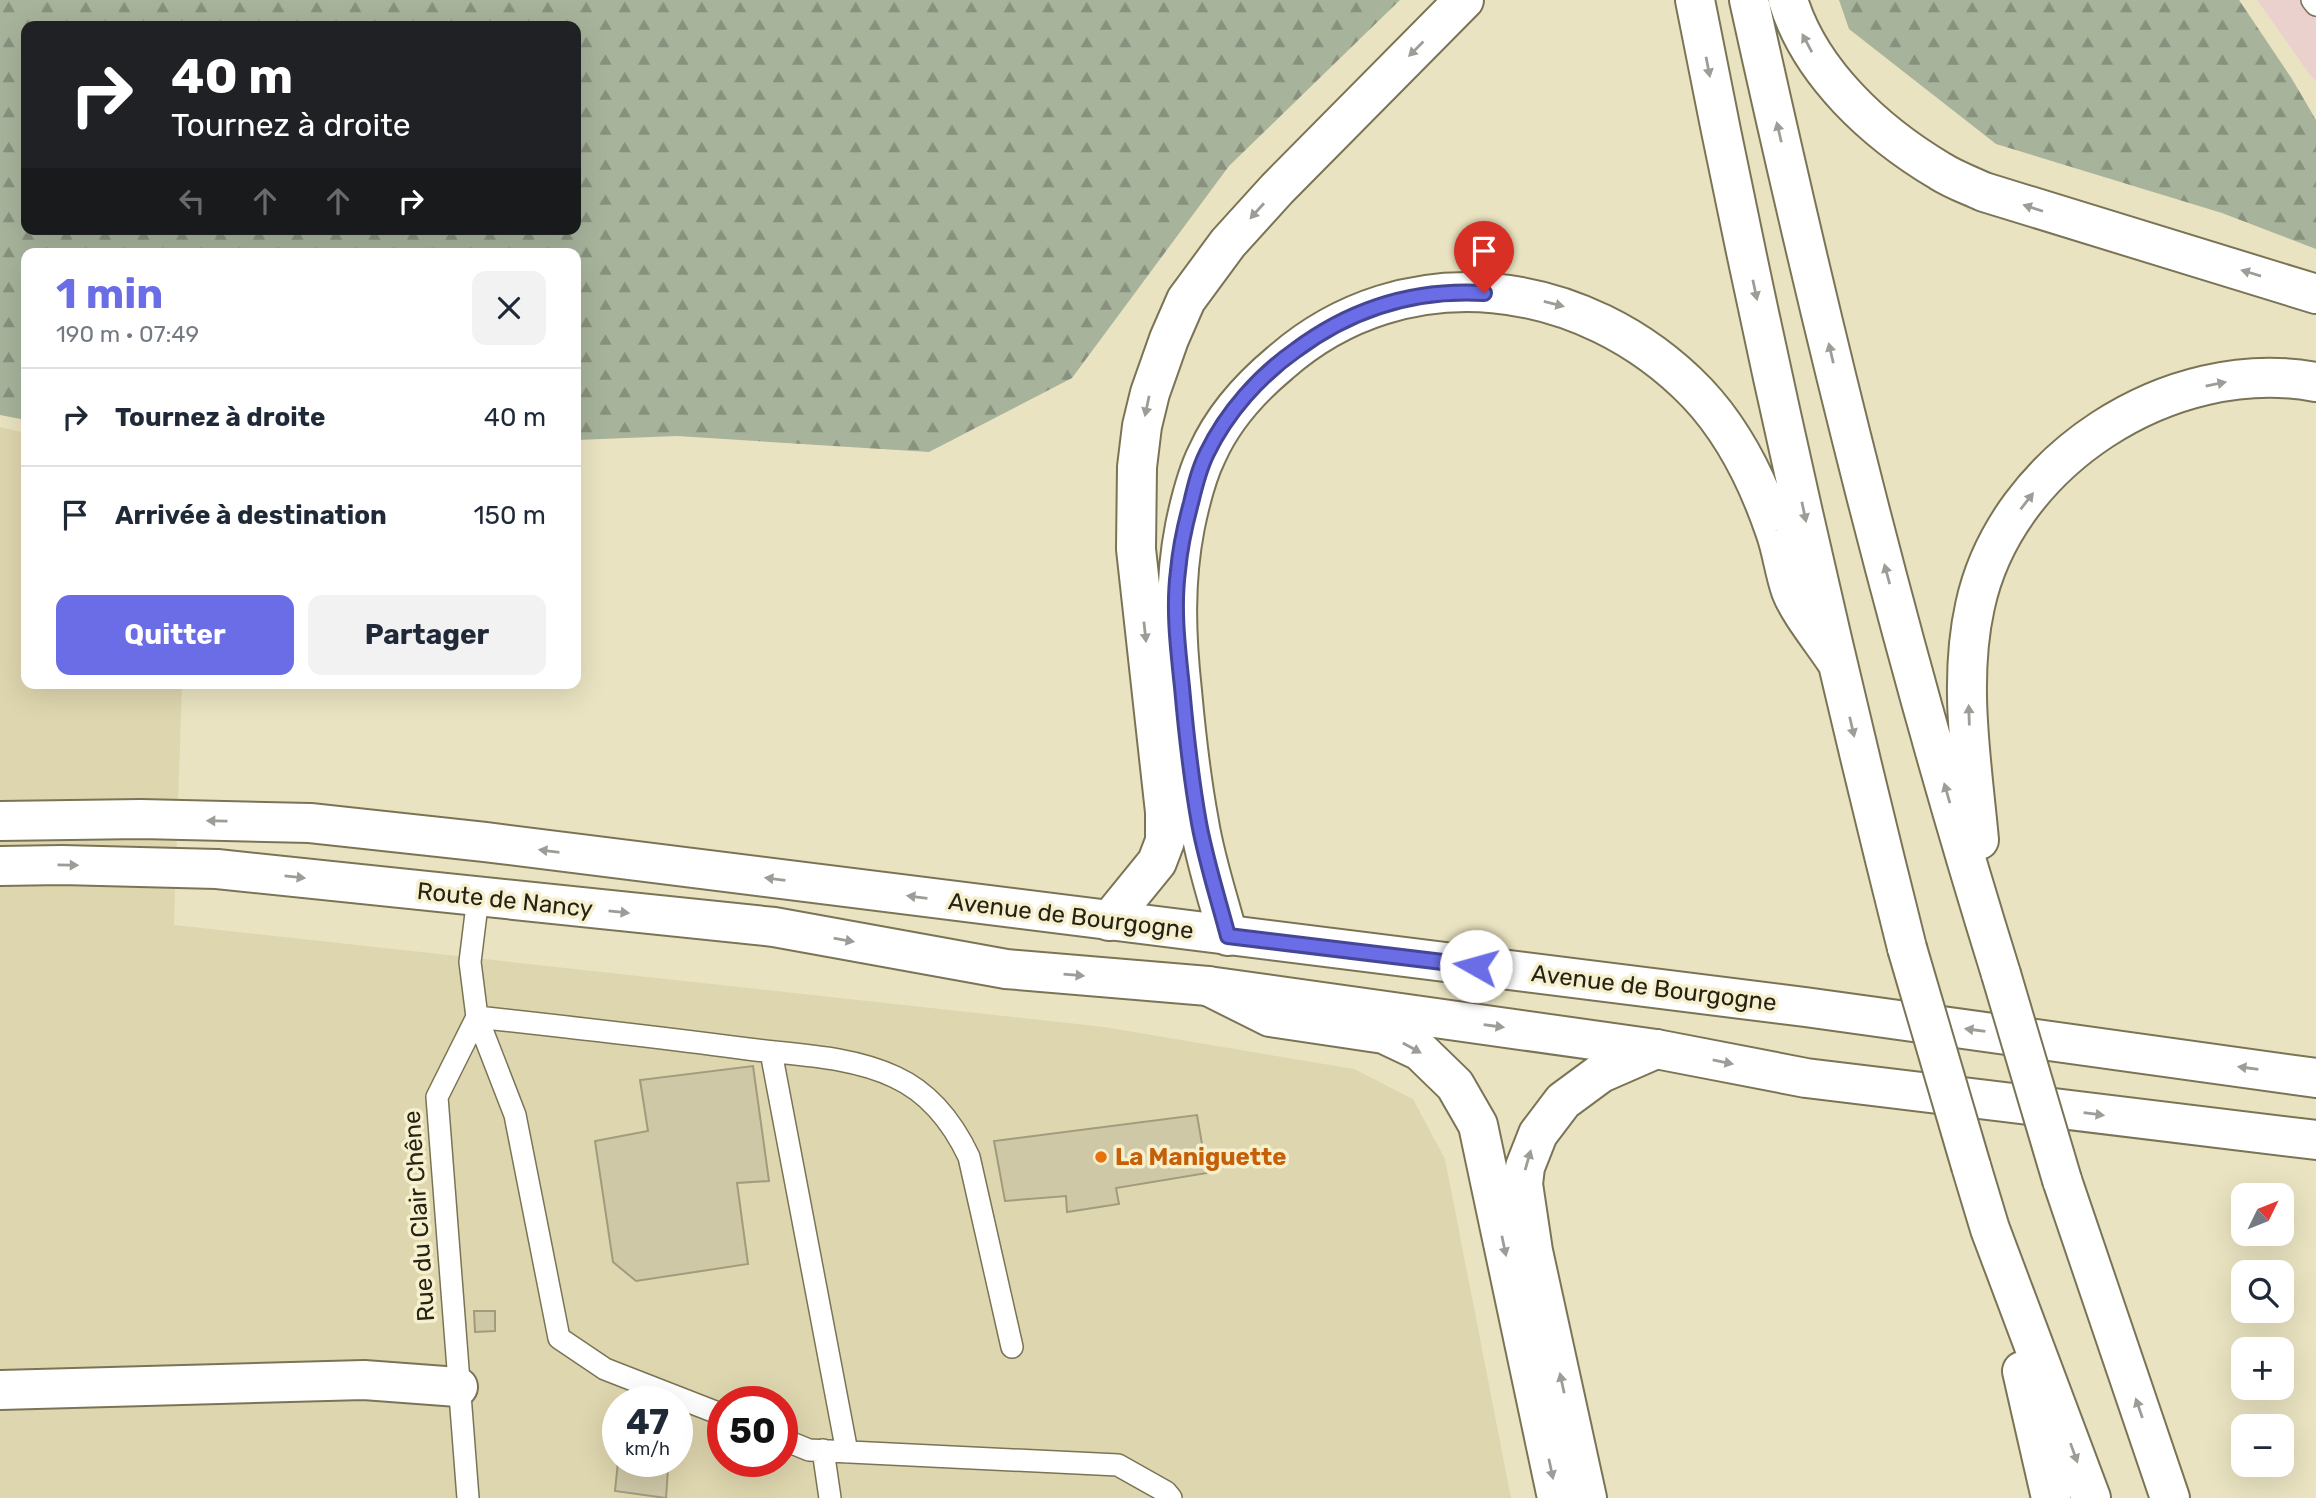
<!DOCTYPE html>
<html lang="fr">
<meta charset="utf-8">
<style>
body{margin:0;font-family:Rubik,sans-serif;background:#f2f2f3;color:#1f2937;height:100vh;display:flex;flex-direction:column;font-size:26px;white-space:nowrap}
*{box-sizing:border-box;margin:0}
p{font-size:23px;color:#747a83}
.icon{flex:none;width:38px;height:38px;fill:none;stroke:currentColor;stroke-width:2;stroke-linecap:round;stroke-linejoin:round}
.map{position:relative;flex:1;overflow:hidden}
.details{position:absolute;left:21px;top:248px;width:560px;height:441px;display:flex;flex-direction:column;background:#fff;border-radius:14px;box-shadow:0 7px 28px #0002}
.details>*{flex:none}
.banner{position:absolute;left:21px;top:21px;width:560px;height:214px;border-radius:14px;box-shadow:0 7px 28px #0002;background:#202124;color:#fff;overflow:hidden}
.needle{width:46px;rotate:47deg}
.controls{position:absolute;left:2231px;top:1183px;display:grid;gap:14px}
.controls a{display:grid;place-items:center;width:63px;height:63px;border-radius:14px;background:#fff;box-shadow:0 7px 28px #0002;font-size:35px}
.speed{position:absolute;left:602px;top:1386px;display:flex;gap:14px;font-size:35px;font-weight:700;text-align:center}
.speed>*{display:grid;place-content:center;width:91px;height:91px;border-radius:50%;background:#fff;box-shadow:0 7px 28px #0002;line-height:1}
.speed small{font-size:18px;font-weight:400}
.speed .limit{border:10px solid #d22;background:#fff;color:#111}
.pin{position:absolute;display:grid;place-items:center;width:60px;height:60px;color:#fff;margin:-72px -30px;border-radius:50% 50% 50% 0;rotate:-45deg;box-shadow:0 0 7px #0007}
.pin .icon{rotate:45deg}
.me{position:absolute;width:77px;margin:-38px;rotate:277deg;stroke-linejoin:round;filter:drop-shadow(0 0 5px #0008)}
.turn{display:flex;align-items:center;gap:24px;height:147px;padding:0 35px;font-size:32px}
.turn .icon{width:91px;height:91px;stroke-width:2.5}
.turn b{display:block;font-size:49px;line-height:60px}
.lanes{display:flex;align-items:center;height:66px;padding:0 35px;background:#0003;justify-content:center;gap:35px;direction:ltr}
.lanes .off{opacity:.35}
.round{display:grid;place-items:center;flex:none;width:74px;height:74px;border-radius:14px;background:#f2f2f3}
.head{display:flex;align-items:center;justify-content:space-between;height:119px;padding:0 35px}
h1{font-size:42px;font-weight:700;line-height:52px;color:#6a6de6}
.button{display:flex;gap:14px;margin-top:auto;padding:14px 35px}
.button a{flex:1;height:80px;border-radius:14px;background:#6a6de6;color:#fff;font-size:28px;font-weight:700;line-height:80px;text-align:center}
.button a+a{background:#f2f2f3;color:#1f2937}
ul{padding:0;list-style:none}
li{display:flex;align-items:center;gap:21px;height:98px;padding:0 35px;border-top:2px solid #e0e1e3}
li div{flex:1}
li b{display:block;font-size:26px}
li em{font-style:normal}
.map>svg:first-child{display:block}
.built{fill:#ded6ae;fill-rule:evenodd}
.education{fill:#ebd1cd}
.forest{fill:url(#forest-firs);fill-rule:evenodd}
.building{fill:#cec8a7;stroke:#a29b7c;stroke-width:2}
.lines{fill:none;stroke-linecap:round;stroke-linejoin:round}
.lane-casing{stroke:#7a7456;stroke-width:24}
.street-casing{stroke:#7a7456;stroke-width:42}
.secondary-casing{stroke:#7a7456;stroke-width:42}
.highway-casing{stroke:#7a7456;stroke-width:42}
.lane{stroke:#fff;stroke-width:21}
.street{stroke:#fff;stroke-width:38}
.secondary{stroke:#fff;stroke-width:38}
.highway{stroke:#fff;stroke-width:38}
.highway-bridge-casing{stroke:#7a7456;stroke-width:42;stroke-linecap:butt}
.highway-bridge{stroke:#fff;stroke-width:38}
.oneway{fill:#9d9c96}
.route-casing{stroke:#454796;stroke-width:18}
.route{stroke:#6a6de6;stroke-width:12}
.food-dot{fill:#e8710a;stroke:#f7f0ce;stroke-width:2.5}
.labels{text-anchor:middle;dominant-baseline:central;stroke-width:7;stroke-linejoin:round;paint-order:stroke}
.street-label{font-size:24px;fill:#252216;stroke:#f7f0ce}
.food-label{font-size:24px;font-weight:bold;fill:#c56008;stroke:#f7f0ce;text-anchor:start}
</style>
<div class="map">
<svg width="2316" height="1498" viewBox="0 0 2316 1498">
<defs>
<pattern id="forest-firs" width="22" height="20" patternUnits="userSpaceOnUse" patternTransform="scale(1.75)"><rect width="22" height="20" fill="#a7b39b"/><path d="M5 1l3.5 6h-7zM16 11l3.5 6h-7z" fill="#88917d"/></pattern>
</defs>
<rect width="100%" height="100%" fill="#e9e3c1"/>
<path class="built" d="M0,427L26,433V684H182L174,925L1104,1027L1354,1069L1413,1099L1445,1159L1511,1498H0ZM618,1402H677V1461H618ZM723,1402H782V1461H723Z"/>
<path class="education" d="M2257,0H2316V81L2310,75Z"/>
<path class="forest" d="M0,0H1400L1229,166L1072,378L929,452L677,436L576,440V254H26V420L0,415ZM26,26H576V229H26Z
M1839,0H2239L2292,79L2316,120V249L2222,213L1996,144L1849,29Z"/>
<path class="building" d="M753,1066L769,1181L737,1183L748,1264L636,1281L613,1262L595,1141L648,1131L640,1080Z
M1197,1115L1207,1173L1116,1188L1119,1204L1067,1212L1066,1196L1005,1201L994,1141Z
M474,1311H495V1331L475,1332Z
M618,1462L668,1469L666,1498L615,1491Z"/>
<g class="lines">
<g class="lane-casing">
<path id="lane" d="M2312,0L2316,5
M478,897L470,962L477,1017L515,1115L559,1338L605,1369L723,1415
M477,1017C568,1027 658,1037 748,1049C796,1055 851,1056 895,1077C930,1093 953,1123 969,1157L1012,1347
M771,1052L847,1452
M782,1439L809,1450L1118,1465L1166,1492L1171,1498
M823,1450L830,1498
M468,1498L437,1097L477,1017"/>
</g>
<g class="street-casing">
<path id="street" d="M0,1390L364,1380L458,1387"/>
</g>
<g class="secondary-casing">
<path id="secondary" d="M0,821L141,819L310,823L485,842L1805,1007L2316,1078
M0,866L62,865L217,869L774,927L1006,969L1208,986L1656,1049L1806,1078L2316,1140"/>
</g>
<g class="highway-casing">
<path id="highway" d="M1695,0C1757,318 1828,634 1907,948
M1749,0C1821,327 1901,653 2001,974
M1788,0C1810,73 1876,133 1940,171C1954,180 1969,185 1984,192L2316,294
M1979,840C1972,764 1958,682 1975,606C2006,461 2170,355 2316,382
M1109,921L1157,862L1165,841V812L1136,549L1137,467L1142,426L1150,393L1169,339L1186,300L1228,243L1277,189L1464,0
M1228,936C1218,898 1205,860 1199,822C1191,779 1186,735 1182,691C1176,636 1174,582 1185,526C1190,502 1196,476 1207,454C1223,418 1250,388 1280,363C1405,253 1585,277 1697,393C1734,432 1758,481 1775,531C1782,550 1784,571 1791,591C1799,612 1823,641 1836,661
M1208,986L1270,1017L1384,1034L1420,1051L1455,1085L1478,1125L1557,1498
M1971,1166L1990,1229L2091,1498
M2062,1180L2170,1498
M2022,1371L2051,1498
M1587,1498L1533,1251L1523,1184L1525,1167L1538,1134L1563,1101L1601,1073L1656,1049"/>
</g>
<use href="#lane" class="lane"/>
<use href="#street" class="street"/>
<use href="#secondary" class="secondary"/>
<use href="#highway" class="highway"/>
<g class="highway-bridge-casing">
<path id="highway-bridge" d="M1907,948L1971,1166
M2001,974L2062,1180"/>
</g>
<use href="#highway-bridge" class="highway-bridge"/>
</g>
<defs><path id="oneway-solid" d="M-6-.8H1V-3.2L6.5 0L1 3.2V.8H-6Z" transform="scale(1.75)"/></defs>
<g class="oneway">
<use href="#oneway-solid" transform="translate(1807 43) rotate(-118)"/>
<use href="#oneway-solid" transform="translate(1416 49) rotate(135)"/>
<use href="#oneway-solid" transform="translate(1708 67) rotate(79)"/>
<use href="#oneway-solid" transform="translate(1779 132) rotate(-103)"/>
<use href="#oneway-solid" transform="translate(2033 208) rotate(-162)"/>
<use href="#oneway-solid" transform="translate(1257 211) rotate(132)"/>
<use href="#oneway-solid" transform="translate(2251 273) rotate(-163)"/>
<use href="#oneway-solid" transform="translate(1755 290) rotate(78)"/>
<use href="#oneway-solid" transform="translate(1554 304) rotate(14)"/>
<use href="#oneway-solid" transform="translate(1831 353) rotate(-103)"/>
<use href="#oneway-solid" transform="translate(2216 384) rotate(-11)"/>
<use href="#oneway-solid" transform="translate(1147 406) rotate(102)"/>
<use href="#oneway-solid" transform="translate(2027 501) rotate(-52)"/>
<use href="#oneway-solid" transform="translate(1804 512) rotate(78)"/>
<use href="#oneway-solid" transform="translate(1887 574) rotate(-105)"/>
<use href="#oneway-solid" transform="translate(1145 632) rotate(84)"/>
<use href="#oneway-solid" transform="translate(1969 715) rotate(-92)"/>
<use href="#oneway-solid" transform="translate(1852 727) rotate(77)"/>
<use href="#oneway-solid" transform="translate(1947 793) rotate(-106)"/>
<use href="#oneway-solid" transform="translate(217 821) rotate(-179)"/>
<use href="#oneway-solid" transform="translate(549 851) rotate(-173)"/>
<use href="#oneway-solid" transform="translate(68 865) rotate(1)"/>
<use href="#oneway-solid" transform="translate(295 877) rotate(6)"/>
<use href="#oneway-solid" transform="translate(775 879) rotate(-173)"/>
<use href="#oneway-solid" transform="translate(917 897) rotate(-173)"/>
<use href="#oneway-solid" transform="translate(619 912) rotate(6)"/>
<use href="#oneway-solid" transform="translate(844 940) rotate(10)"/>
<use href="#oneway-solid" transform="translate(1074 975) rotate(5)"/>
<use href="#oneway-solid" transform="translate(1494 1026) rotate(8)"/>
<use href="#oneway-solid" transform="translate(1975 1030) rotate(-172)"/>
<use href="#oneway-solid" transform="translate(1412 1048) rotate(29)"/>
<use href="#oneway-solid" transform="translate(1723 1062) rotate(11)"/>
<use href="#oneway-solid" transform="translate(2248 1068) rotate(-172)"/>
<use href="#oneway-solid" transform="translate(2094 1114) rotate(7)"/>
<use href="#oneway-solid" transform="translate(1528 1160) rotate(-74)"/>
<use href="#oneway-solid" transform="translate(1504 1246) rotate(78)"/>
<use href="#oneway-solid" transform="translate(1562 1383) rotate(-102)"/>
<use href="#oneway-solid" transform="translate(2139 1408) rotate(-109)"/>
<use href="#oneway-solid" transform="translate(2074 1453) rotate(70)"/>
<use href="#oneway-solid" transform="translate(1551 1469) rotate(78)"/>
</g>
<g class="lines">
<g class="route-casing">
<path id="route" d="M1476,966L1228,936C1218,898 1206,861 1199,823C1191,778 1186,732 1182,687C1178,649 1173,609 1178,571C1180,548 1185,525 1191,503C1195,486 1199,469 1207,453C1227,412 1259,376 1296,350C1351,309 1415,289 1484,293"/>
</g>
<use href="#route" class="route"/>
</g>
<circle class="food-dot" cx="1101" cy="1157" r="7"/>
<g class="labels">
<g class="street-label">
<text transform="translate(505 900) rotate(6)">Route de Nancy</text>
<text transform="translate(1071 916) rotate(7)">Avenue de Bourgogne</text>
<text transform="translate(1654 988) rotate(7)">Avenue de Bourgogne</text>
<text transform="translate(419 1216) rotate(-94)">Rue du Clair Chêne</text>
</g>
<g class="food-label">
<text x="1115" y="1157">La Maniguette</text>
</g>
</g>
</svg>
<div class="controls">
<a><svg class="needle" viewBox="-14 -14 28 28"><path d="M0-13l5 13h-10z" fill="#e53935"/><path d="M0 13l5-13h-10z" fill="#747a83"/></svg></a>
<a><svg class="icon" aria-label="search" viewBox="0 0 24 24"><circle cx="10" cy="10" r="6"/><path d="M15 15l6 6"/></svg></a>
<a>+</a>
<a>−</a>
</div>
<div class="speed"><div>47<small>km/h</small></div><div class="limit">50</div></div>
<div class="pin" style="left:1484px;top:293px;background:#d93025"><svg class="icon" aria-label="arrive" viewBox="0 0 24 24"><path d="M6 21V4h12l-3 4 3 4H6"/></svg></div>
<svg class="me" style="left:1476px;top:966px" viewBox="-20 -20 40 40"><circle r="19" fill="#fff"/><path d="M0-13L10 11 0 6-10 11z" fill="#6a6de6"/></svg>
<div class="banner">
<div class="turn"><svg class="icon" aria-label="right" viewBox="0 0 24 24"><path d="M7 20v-9h11M14 6l5 5-5 5"/></svg><div><b>40 m</b>Tournez à droite</div></div>
<div class="lanes"><svg class="icon off" aria-label="left" viewBox="0 0 24 24"><path d="M17 20v-9H6M10 6l-5 5 5 5"/></svg><svg class="icon off" aria-label="ahead" viewBox="0 0 24 24"><path d="M12 20V5M6 11l6-6 6 6"/></svg><svg class="icon off" aria-label="ahead" viewBox="0 0 24 24"><path d="M12 20V5M6 11l6-6 6 6"/></svg><svg class="icon" aria-label="right" viewBox="0 0 24 24"><path d="M7 20v-9h11M14 6l5 5-5 5"/></svg></div>
</div>
<section class="details">
<div class="head"><div><h1>1 min</h1><p>190 m · 07:49</p></div><a class="round"><svg class="icon" aria-label="close" viewBox="0 0 24 24"><path d="M6 6l12 12M18 6L6 18"/></svg></a></div>
<ul>
<li><svg class="icon" aria-label="right" viewBox="0 0 24 24"><path d="M7 20v-9h11M14 6l5 5-5 5"/></svg><div><b>Tournez à droite</b></div><em>40 m</em></li>
<li><svg class="icon" aria-label="arrive" viewBox="0 0 24 24"><path d="M6 21V4h12l-3 4 3 4H6"/></svg><div><b>Arrivée à destination</b></div><em>150 m</em></li>
</ul>
<div class="button"><a>Quitter</a><a>Partager</a></div>
</section>
</div>
